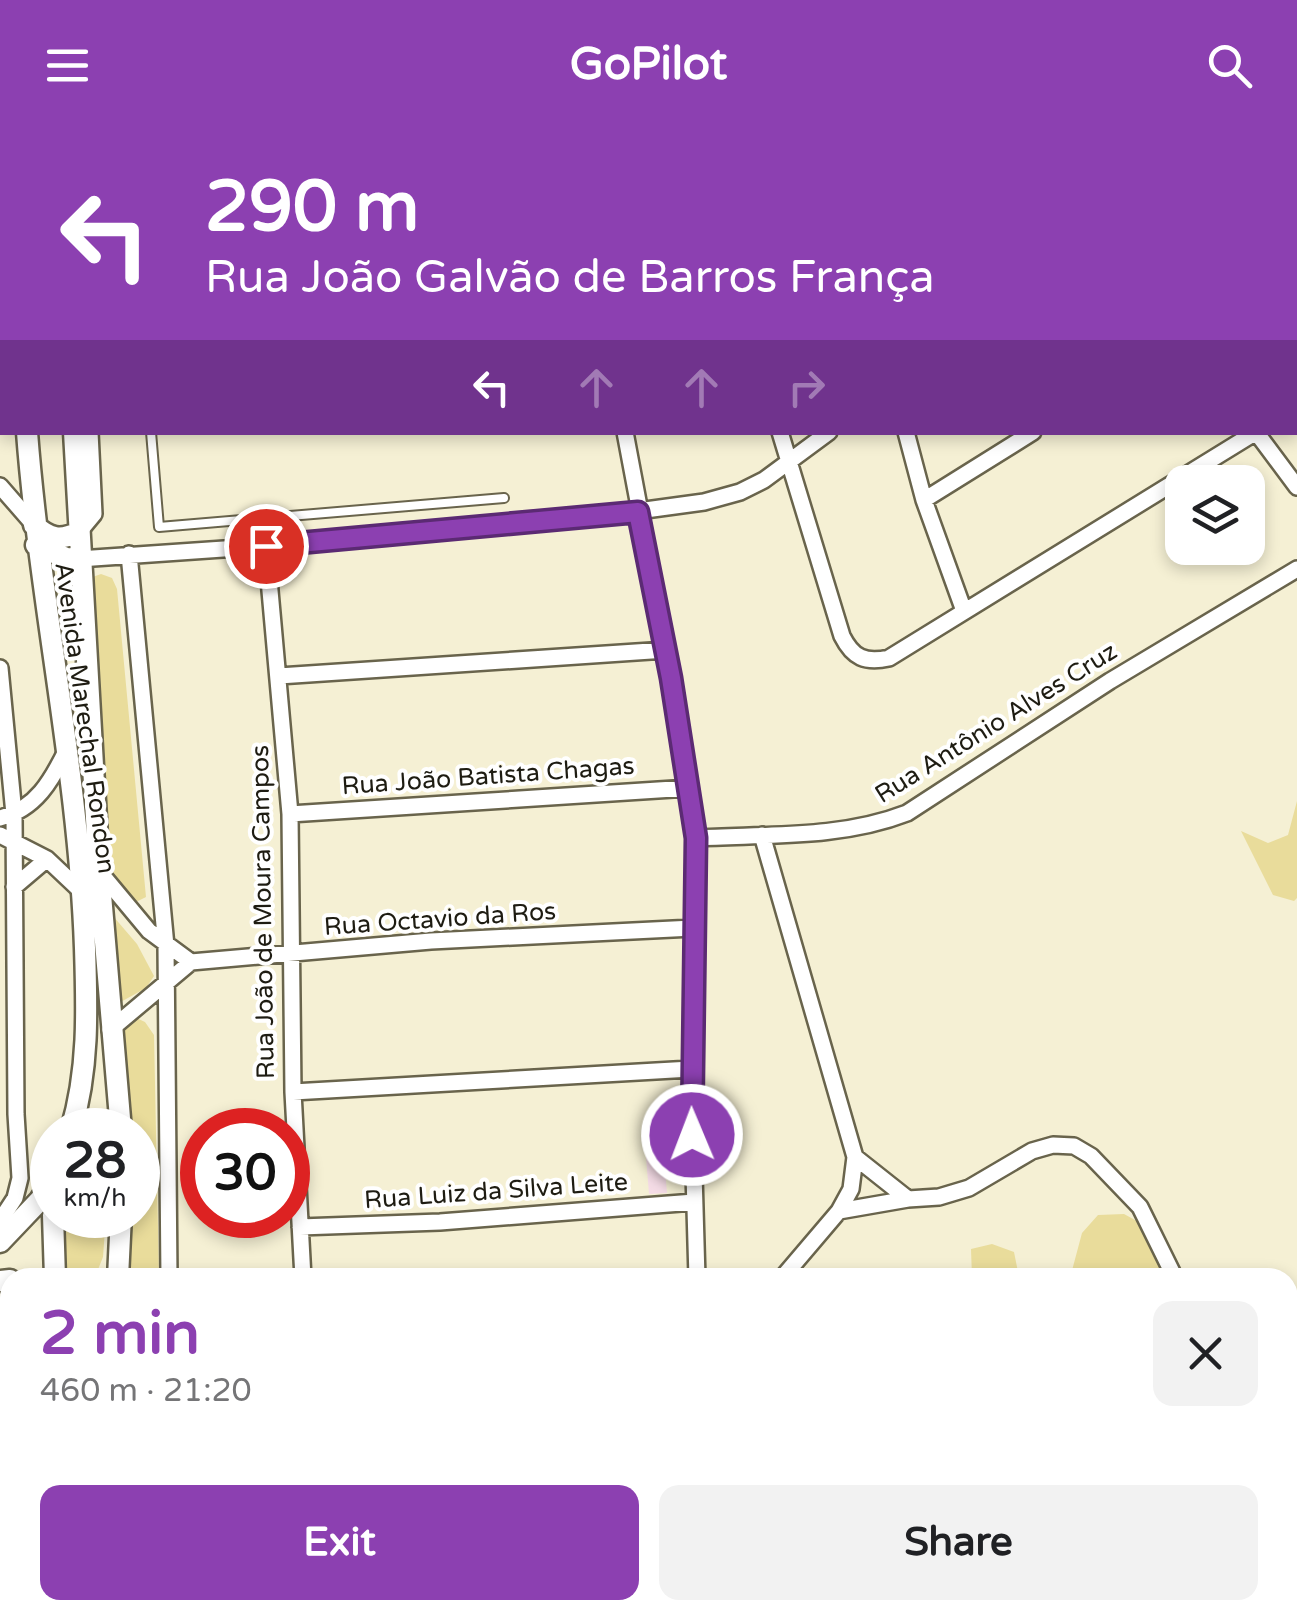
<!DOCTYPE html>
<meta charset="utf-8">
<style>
body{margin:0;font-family:"Varela Round",sans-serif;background:#f2f2f2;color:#202124;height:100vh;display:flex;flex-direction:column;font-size:38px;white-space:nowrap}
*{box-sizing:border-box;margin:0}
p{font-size:32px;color:#757577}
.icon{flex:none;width:55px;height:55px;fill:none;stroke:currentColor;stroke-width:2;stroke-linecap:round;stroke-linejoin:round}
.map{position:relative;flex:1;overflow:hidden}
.sheet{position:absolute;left:0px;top:1138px;width:1298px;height:352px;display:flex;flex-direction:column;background:#fff;border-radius:30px 30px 0 0;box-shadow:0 5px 15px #0003}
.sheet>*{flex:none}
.banner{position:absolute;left:0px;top:0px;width:1298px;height:305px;box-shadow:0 5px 15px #0003;background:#8c40b1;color:#fff;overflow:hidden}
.fabs{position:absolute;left:1165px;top:335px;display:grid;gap:20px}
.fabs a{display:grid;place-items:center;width:100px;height:100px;border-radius:20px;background:#fff;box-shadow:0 5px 15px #0003;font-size:50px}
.speed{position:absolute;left:30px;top:978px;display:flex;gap:20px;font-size:50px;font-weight:700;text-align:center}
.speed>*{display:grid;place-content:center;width:130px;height:130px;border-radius:50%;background:#fff;box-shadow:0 5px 15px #0003;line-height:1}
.speed small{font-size:25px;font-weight:400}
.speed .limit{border:15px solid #d22;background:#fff;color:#111}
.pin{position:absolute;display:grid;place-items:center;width:85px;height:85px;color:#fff;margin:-42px;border:5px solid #fff;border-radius:50%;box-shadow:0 2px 10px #0007}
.me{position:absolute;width:110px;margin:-55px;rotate:359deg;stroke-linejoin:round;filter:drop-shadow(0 0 8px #0008)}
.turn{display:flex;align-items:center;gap:35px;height:210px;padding:0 40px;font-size:45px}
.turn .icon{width:130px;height:130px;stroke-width:2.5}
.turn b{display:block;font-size:70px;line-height:85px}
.lanes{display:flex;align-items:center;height:95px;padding:0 40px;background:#0003;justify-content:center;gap:50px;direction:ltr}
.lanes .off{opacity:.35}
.round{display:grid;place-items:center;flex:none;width:105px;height:105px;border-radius:20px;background:#f2f2f2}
.summary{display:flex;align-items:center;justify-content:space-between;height:170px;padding:0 40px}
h1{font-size:60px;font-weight:700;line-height:75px;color:#8c40b1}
.action{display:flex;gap:20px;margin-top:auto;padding:20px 40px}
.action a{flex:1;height:115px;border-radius:20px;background:#8c40b1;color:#fff;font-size:40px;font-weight:700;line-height:115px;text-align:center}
.action a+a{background:#f2f2f2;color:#202124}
header{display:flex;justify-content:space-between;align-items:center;height:130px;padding:0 40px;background:#8c40b1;color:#fff;font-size:45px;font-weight:700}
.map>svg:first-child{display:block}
.education{fill:#f6dde7}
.green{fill:#e9dc9b}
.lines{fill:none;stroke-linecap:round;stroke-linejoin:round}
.lane-casing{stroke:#69644c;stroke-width:12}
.street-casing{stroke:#69644c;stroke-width:20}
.secondary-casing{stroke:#69644c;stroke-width:25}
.lane{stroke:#fff;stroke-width:8}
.street{stroke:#fff;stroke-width:15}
.secondary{stroke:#fff;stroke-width:20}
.route-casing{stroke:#5b2a73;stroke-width:25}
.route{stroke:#8c40b1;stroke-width:18}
.labels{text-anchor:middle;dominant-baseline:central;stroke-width:8;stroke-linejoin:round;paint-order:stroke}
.street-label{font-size:25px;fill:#1e1c12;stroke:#fff}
</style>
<header><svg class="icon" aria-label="menu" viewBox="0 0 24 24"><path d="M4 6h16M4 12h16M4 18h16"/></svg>GoPilot<svg class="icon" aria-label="search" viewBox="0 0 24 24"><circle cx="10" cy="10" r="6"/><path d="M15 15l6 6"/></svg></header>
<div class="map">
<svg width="1297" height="1488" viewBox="0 0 1297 1488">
<rect width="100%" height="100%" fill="#f5f0d4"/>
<path class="education" d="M664,1026L667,1063L649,1064L646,1027Z"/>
<path class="green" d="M101,444L112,448L117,459L146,767L136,772C120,761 111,744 106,725L87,449Z
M1297,671V768L1294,771L1273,765L1241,701L1268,713L1288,705Z
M113,786L137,814L154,846L146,858L117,874Z
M132,886L145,892L154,905L159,1147H130L125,1117V1085H138V1000H126L118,898Z
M1124,1084L1146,1096L1178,1147L1070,1148L1082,1103L1098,1085Z
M60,1085H106L103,1127L95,1147H67Z
M992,1114L1014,1122L1019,1147H972L971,1119Z"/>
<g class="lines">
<g class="lane-casing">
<path id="lane" d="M94,0L95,2
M151,302L159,397L504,368"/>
</g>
<g class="street-casing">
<path id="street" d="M690,0L691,2
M807,0L808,2
M1119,0L1120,2
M748,2L750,0
M876,2L878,0
M1075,2L1079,0
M1258,2L1259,0
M0,69L2,67
M625,302L666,520L696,708L691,939L697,1148
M780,302L842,506C853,528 865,533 889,528L1256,302L1297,357
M906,302L924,370L964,481
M0,356L34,395
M924,370L1033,302
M79,402L94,384L90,302
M266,416L290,684L293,962L303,1148
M129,424L166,816L169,1148
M79,429L266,416L638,381L704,372L740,362L764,350L829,302
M0,538L14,684L16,984L20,1048L15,1068L0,1091
M279,546L666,520
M290,684L689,658
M0,688C36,679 52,650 67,619
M0,705L47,729L83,763
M762,705L855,1027L851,1059L839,1081
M696,708C766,704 840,709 907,683L1110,551L1297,439
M99,741L149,801L191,832
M14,757L47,729
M110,900L191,832L431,811L693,798
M293,962L691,939
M855,1027L908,1069
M300,1097L440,1092L694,1072
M782,1148L839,1081L908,1069L939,1067L969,1058L1032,1021L1053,1015L1074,1016L1091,1026L1140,1077L1175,1148
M1288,1286L1297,1274
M1288,1289L1297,1308
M1297,1378L1289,1410L1297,1423
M23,1480V1488
M136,1480V1488
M425,1480L426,1488
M861,1480L865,1488
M69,1488L73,1480
M538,1488L562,1481
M702,1488V1480
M751,1488L765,1480"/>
</g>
<g class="secondary-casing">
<path id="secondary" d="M30,2V0
M0,17L2,35
M27,302C40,475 79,645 85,818C87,880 89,940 71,1000
M74,302L99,741L121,1000
M34,395C50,409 60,411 79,402
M36,415L66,428L79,429
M53,1085L55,1148
M0,1112L40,1070L52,1051
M118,1148L121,1085
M0,1151L10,1150
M88,1488V1480
M109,1488L110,1480"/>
</g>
<use href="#lane" class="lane"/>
<use href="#street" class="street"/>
<use href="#secondary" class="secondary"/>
</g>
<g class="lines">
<g class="route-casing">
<path id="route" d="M266,416L638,382L671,548L696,708L692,1005"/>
</g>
<use href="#route" class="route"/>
</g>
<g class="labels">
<g class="street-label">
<text transform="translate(85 588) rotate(82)">Avenida Marechal Rondon</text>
<text transform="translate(996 593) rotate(-32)">Rua Antônio Alves Cruz</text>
<text transform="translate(488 646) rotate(-4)">Rua João Batista Chagas</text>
<text transform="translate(263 782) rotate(-91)">Rua João de Moura Campos</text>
<text transform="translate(440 789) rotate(-4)">Rua Octavio da Ros</text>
<text transform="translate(496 1061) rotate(-4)">Rua Luiz da Silva Leite</text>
</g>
</g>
</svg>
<div class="fabs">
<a><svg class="icon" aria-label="layers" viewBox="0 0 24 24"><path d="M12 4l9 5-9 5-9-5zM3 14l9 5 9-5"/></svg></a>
</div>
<div class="speed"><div>28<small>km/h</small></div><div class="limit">30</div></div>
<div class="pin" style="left:266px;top:416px;background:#d93025"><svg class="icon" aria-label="arrive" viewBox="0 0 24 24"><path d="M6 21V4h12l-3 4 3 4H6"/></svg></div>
<svg class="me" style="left:692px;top:1005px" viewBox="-20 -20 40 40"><circle r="17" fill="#8c40b1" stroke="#fff" stroke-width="3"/><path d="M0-11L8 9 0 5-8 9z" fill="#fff"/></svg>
<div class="banner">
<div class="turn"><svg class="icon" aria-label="left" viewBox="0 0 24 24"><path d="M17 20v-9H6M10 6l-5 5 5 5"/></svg><div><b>290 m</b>Rua João Galvão de Barros França</div></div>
<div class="lanes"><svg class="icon" aria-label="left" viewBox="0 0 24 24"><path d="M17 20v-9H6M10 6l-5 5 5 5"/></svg><svg class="icon off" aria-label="ahead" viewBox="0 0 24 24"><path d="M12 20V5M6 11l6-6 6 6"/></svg><svg class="icon off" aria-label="ahead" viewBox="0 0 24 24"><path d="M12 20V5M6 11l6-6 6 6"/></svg><svg class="icon off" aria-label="right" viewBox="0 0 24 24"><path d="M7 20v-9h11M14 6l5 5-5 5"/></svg></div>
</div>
<section class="sheet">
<div class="summary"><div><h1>2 min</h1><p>460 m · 21:20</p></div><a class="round"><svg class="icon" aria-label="close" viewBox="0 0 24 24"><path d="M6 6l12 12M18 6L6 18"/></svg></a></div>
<div class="action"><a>Exit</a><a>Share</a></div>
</section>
</div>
